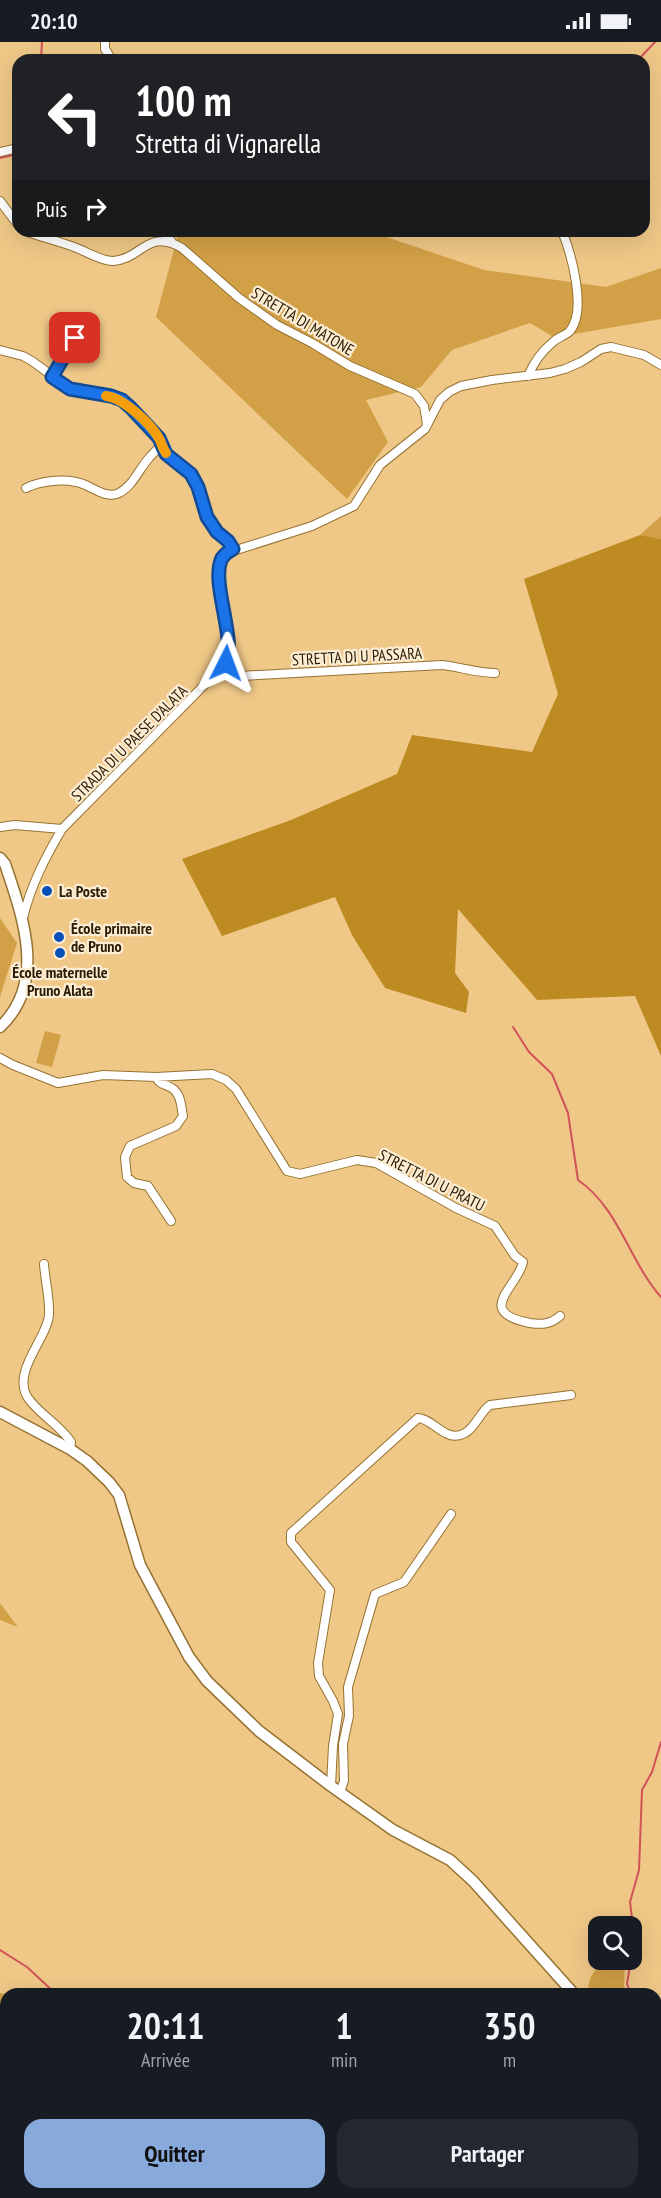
<!DOCTYPE html>
<html lang="fr">
<meta charset="utf-8">
<style>
body{margin:0;font-family:"PT Sans Narrow",sans-serif;background:#242831;color:#f1f3f6;height:100vh;display:flex;flex-direction:column;font-size:22px;white-space:nowrap}
*{box-sizing:border-box;margin:0}
p{font-size:20px;color:#9ea1a6}
.icon{flex:none;width:33px;height:33px;fill:none;stroke:currentColor;stroke-width:2;stroke-linecap:round;stroke-linejoin:round}
.map{position:relative;flex:1;overflow:hidden}
.panel{position:absolute;left:0px;top:1946px;width:662px;height:212px;display:flex;flex-direction:column;background:#171b24;border-radius:18px 18px 0 0;box-shadow:0 6px 24px #0002}
.panel>*{flex:none}
.hud{position:absolute;left:12px;top:12px;width:638px;height:183px;border-radius:18px;box-shadow:0 6px 24px #0002;background:#202124;color:#fff;overflow:hidden}
.controls{position:absolute;left:588px;top:1874px;display:grid;gap:12px}
.controls a{display:grid;place-items:center;width:54px;height:54px;border-radius:12px;background:#171b24;box-shadow:0 6px 24px #0002;font-size:30px}
.pin{position:absolute;display:grid;place-items:center;width:51px;height:51px;color:#fff;margin:-26px;border-radius:12px;box-shadow:0 3px 9px #0006}
.me{position:absolute;width:66px;margin:-33px;rotate:3deg;stroke-linejoin:round;filter:drop-shadow(0 0 4px #0008)}
.turn{display:flex;align-items:center;gap:21px;height:126px;padding:0 24px;font-size:27px}
.turn .icon{width:78px;height:78px;stroke-width:2.5}
.turn b{display:block;font-size:42px;line-height:51px}
.then{display:flex;align-items:center;height:57px;padding:0 24px;background:#0003;gap:12px;font-size:22px}
.eta{display:flex;justify-content:space-evenly;align-items:center;height:102px;text-align:center}
.eta b{font-size:36px;font-weight:800;line-height:42px}
.cta{display:flex;gap:12px;margin-top:auto;padding:12px 24px}
.cta a{flex:1;height:69px;border-radius:18px;background:#88a9db;color:#111;font-size:24px;font-weight:800;line-height:69px;text-align:center}
.cta a+a{background:#242831;color:#f1f3f6}
.status{display:flex;justify-content:space-between;align-items:center;height:42px;padding:0 30px;background:#171b24;direction:ltr}
.status svg{height:16px;fill:currentColor}
.map>svg:first-child{display:block}
.green{fill:#d2a046}
.forest{fill:#be8b22}
.lines{fill:none;stroke-linecap:round;stroke-linejoin:round}
.stream{stroke:#d15259;stroke-width:2}
.street-casing{stroke:#967231;stroke-width:10}
.secondary-casing{stroke:#967231;stroke-width:13}
.street{stroke:#fff;stroke-width:8}
.secondary{stroke:#fff;stroke-width:10}
.route-casing{stroke:#114b97;stroke-width:15}
.route{stroke:#1a73e8;stroke-width:10}
.slow{stroke:#f59e0b;stroke-width:10}
.poi-dot{fill:#074fb9;stroke:#fdedd4;stroke-width:2}
.labels{text-anchor:middle;dominant-baseline:central;stroke-width:4.5;stroke-linejoin:round;paint-order:stroke}
.street-label{font-size:16px;fill:#2a1c02;stroke:#fdedd4}
.poi-label{font-size:16px;font-weight:bold;fill:#2a1c02;stroke:#fdedd4;text-anchor:start}
</style>
<div class="status"><b>20:10</b><svg viewBox="0 0 49 12"><path d="M0 12V9h3v3zM5 12V6h3v6zM10 12V3h3v9zM15 12V0h3v12zM26 1h20v11H26zM47 4h2v5h-2z"/></svg></div>
<div class="map">
<svg width="661" height="2156" viewBox="0 0 661 2156">
<rect width="100%" height="100%" fill="#efc887"/>
<path class="green" d="M179,189H369L484,228L606,245L661,226V277L574,292L560,299L530,281L452,308L421,345L366,358L388,400L347,457L156,275Z
M661,474V497L640,493Z
M0,876L17,901L0,955Z
M45,989L61,993L52,1025L36,1021Z
M0,1561L18,1585L0,1578Z
M610,1917L625,1918L624,1944L627,1951H588C589,1932 594,1928 610,1917Z
M0,1951L6,1952V2151H374V2156H0Z"/>
<path class="forest" d="M640,493L661,497V1014L635,954L537,958L458,867L455,931L469,950L466,971L385,946L352,893L335,855L222,894L182,817L291,778L397,732L412,693L532,710L558,652L524,537Z"/>
<g class="lines">
<path class="stream" d="M41,18L42,0
M638,18L655,0
M0,116L18,112
M513,985L529,1010L552,1032L568,1071L578,1138C619,1166 629,1219 661,1255
M635,1900L630,1860L639,1828L642,1748L652,1730L661,1700
M0,1908L27,1925L56,1952
M632,1913V1907
M631,1952L627,1942L631,1917
M573,2151L578,2156
M599,2151L601,2156"/>
<g class="street-casing">
<path id="street" d="M105,0V7L112,18
M0,110L18,106
M0,159L18,183
M25,189C41,195 58,199 74,205C86,209 100,219 113,219C142,217 147,186 182,206L239,256L277,283L312,301L350,324L415,352L424,364L427,382
M162,189L172,200
M0,308L23,314L32,319L70,347L111,354L122,358L131,366L159,396L166,412L191,432L198,445L207,475L217,490L228,499L233,507
M528,334C533,322 542,309 553,300C557,296 564,294 569,290C588,270 571,211 562,189
M52,335L75,296
M26,446C40,439 61,437 76,440C90,442 105,458 119,451C133,444 139,427 149,416C153,411 158,407 162,403
M221,629L228,633L240,634L442,623C460,625 477,631 495,631
M0,785L15,783L62,787
M23,876C31,843 45,816 62,787L226,621C236,591 206,534 227,511L312,484L354,464L380,423L425,387L440,358L449,350L461,344L492,338L550,331L565,327L581,320L601,307L611,305L644,313L661,323
M0,1016L13,1023L58,1041L103,1033L156,1035L212,1032L226,1038L236,1047L287,1129L300,1132L357,1118L376,1121L456,1166L495,1184L515,1214L523,1220C518,1245 473,1270 530,1281C542,1283 551,1282 560,1274
M156,1035C160,1043 165,1042 172,1046C181,1052 181,1064 183,1074L176,1084L130,1104L125,1115L127,1135L134,1141L148,1144L171,1179
M44,1222C45,1238 50,1257 49,1273C47,1297 11,1330 28,1356C40,1373 60,1383 71,1400L70,1407
M331,1744L333,1704L338,1672L333,1659L319,1634L318,1621L330,1548L291,1500V1491L418,1376C434,1377 446,1402 465,1391C476,1385 480,1370 490,1363L571,1353
M340,1750L344,1739L343,1702L349,1674L348,1645L375,1552L404,1540L451,1472"/>
</g>
<g class="secondary-casing">
<path id="secondary" d="M0,816L5,822C23,875 47,941 0,985
M0,1370L70,1407L87,1419L109,1440L119,1453L140,1523L189,1615L207,1639L259,1689L331,1744L393,1788L450,1818L473,1839L574,1952
M588,2151L592,2156"/>
</g>
<use href="#street" class="street"/>
<use href="#secondary" class="secondary"/>
</g>
<g class="lines">
<g class="route-casing">
<path id="route" d="M75,296L52,335L70,347L111,354L122,358L131,366L159,396L166,412L191,432L198,445L207,475L217,490L228,499L233,507C229,509 225,512 222,516C210,540 236,593 226,621"/>
</g>
<use href="#route" class="route"/>
<path class="slow" d="M106,354C124,356 152,383 160,398C162,403 163,407 166,411"/>
</g>
<g class="poi-dot">
<circle cx="47" cy="849" r="6"/>
<circle cx="59" cy="895" r="6"/>
<circle cx="60" cy="911" r="6"/>
</g>
<g class="labels">
<g class="street-label">
<text transform="translate(303 279) rotate(31)">STRETTA DI MATONE</text>
<text transform="translate(357 614) rotate(-3)">STRETTA DI U PASSARA</text>
<text transform="translate(129 701) rotate(-45)">STRADA DI U PAESE D'ALATA</text>
<text transform="translate(432 1138) rotate(27)">STRETTA DI U PRATU</text>
</g>
<g class="poi-label">
<text x="59" y="849">La Poste</text>
<text x="71" y="886">École primaire<tspan x="71" dy="18">de Pruno</tspan></text>
<text x="60" y="930" text-anchor="middle">École maternelle<tspan x="60" dy="18">Pruno Alata</tspan></text>
</g>
</g>
</svg>
<div class="controls">
<a><svg class="icon" aria-label="search" viewBox="0 0 24 24"><circle cx="10" cy="10" r="6"/><path d="M15 15l6 6"/></svg></a>
</div>
<div class="pin" style="left:75px;top:296px;background:#d93025"><svg class="icon" aria-label="arrive" viewBox="0 0 24 24"><path d="M6 21V4h12l-3 4 3 4H6"/></svg></div>
<svg class="me" style="left:226px;top:621px" viewBox="-20 -20 40 40"><path d="M0-17L14 15 0 8-14 15z" fill="#1a73e8" stroke="#fff" stroke-width="4"/></svg>
<div class="hud">
<div class="turn"><svg class="icon" aria-label="left" viewBox="0 0 24 24"><path d="M17 20v-9H6M10 6l-5 5 5 5"/></svg><div><b>100 m</b>Stretta di Vignarella</div></div>
<div class="then">Puis<svg class="icon" aria-label="right" viewBox="0 0 24 24"><path d="M7 20v-9h11M14 6l5 5-5 5"/></svg></div>
</div>
<section class="panel">
<div class="eta">
<div><b>20:11</b><p>Arrivée</p></div>
<div><b>1</b><p>min</p></div>
<div><b>350</b><p>m</p></div>
</div>
<div class="cta"><a>Quitter</a><a>Partager</a></div>
</section>
</div>
